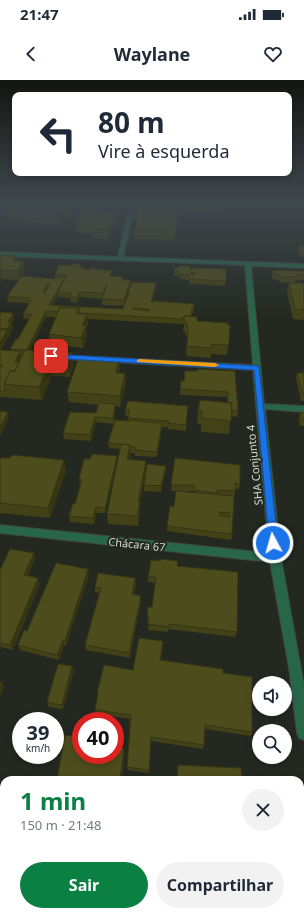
<!DOCTYPE html>
<html lang="pt">
<meta charset="utf-8">
<style>
body{margin:0;font-family:"Noto Sans",sans-serif;background:#f2f2f3;color:#1f2937;height:100vh;display:flex;flex-direction:column;font-size:15px;white-space:nowrap}
*{box-sizing:border-box;margin:0}
p{font-size:13px;color:#747a83}
.icon{flex:none;width:22px;height:22px;fill:none;stroke:currentColor;stroke-width:2;stroke-linecap:round;stroke-linejoin:round}
.map{position:relative;flex:1;overflow:hidden}
.details{position:absolute;left:0px;top:696px;width:304px;height:140px;display:flex;flex-direction:column;background:#fff;border-radius:12px 12px 0 0;box-shadow:0 2px 6px #0003}
.details>*{flex:none}
.top-card{position:absolute;left:12px;top:12px;width:280px;height:84px;border-radius:8px;box-shadow:0 2px 6px #0003;background:#fff;color:#1f2937;overflow:hidden}
.controls{position:absolute;left:252px;top:596px;display:grid;gap:8px}
.controls a{display:grid;place-items:center;width:40px;height:40px;border-radius:50%;background:#fff;box-shadow:0 2px 6px #0003;font-size:20px}
.speed{position:absolute;left:12px;top:632px;display:flex;gap:8px;font-size:20px;font-weight:700;text-align:center}
.speed>*{display:grid;place-content:center;width:52px;height:52px;border-radius:50%;background:#fff;box-shadow:0 2px 6px #0003;line-height:1}
.speed small{font-size:10px;font-weight:400}
.speed .limit{border:6px solid #d22;background:#fff;color:#111}
.pin{position:absolute;display:grid;place-items:center;width:34px;height:34px;color:#fff;margin:-17px;border-radius:8px;box-shadow:0 2px 6px #0006}
.me{position:absolute;width:44px;margin:-22px;rotate:354deg;stroke-linejoin:round;filter:drop-shadow(0 0 3px #0008)}
.turn{display:flex;align-items:center;gap:14px;height:84px;padding:0 20px;font-size:18px}
.turn .icon{width:52px;height:52px;stroke-width:2.5}
.turn b{display:block;font-size:28px;line-height:34px}
.round{display:grid;place-items:center;flex:none;width:42px;height:42px;border-radius:21px;background:#f2f2f3}
.overview{display:flex;align-items:center;justify-content:space-between;height:68px;padding:0 20px}
h1{font-size:24px;font-weight:700;line-height:30px;color:#0b8043}
.action{display:flex;gap:8px;margin-top:auto;padding:8px 20px}
.action a{flex:1;height:46px;border-radius:24px;background:#0b8043;color:#fff;font-size:16px;font-weight:700;line-height:46px;text-align:center}
.action a+a{background:#f2f2f3;color:#1f2937}
.status{display:flex;justify-content:space-between;align-items:center;height:28px;padding:0 20px;background:#fff;direction:ltr}
.status svg{height:11px;fill:currentColor}
header{display:flex;justify-content:space-between;align-items:center;height:52px;padding:0 20px;background:#fff;font-size:18px;font-weight:700}
.map>svg:first-child{display:block}
.lines{fill:none;stroke-linecap:round;stroke-linejoin:round}
.minor-casing{stroke:#40443d;stroke-width:2}
.minor{fill:#28664a;fill-rule:evenodd}
.wall{fill:#424118;fill-rule:evenodd}
.shaded-wall{fill:#363514}
.building{fill:#4d4c1c;stroke:#363514;fill-rule:evenodd}
.route{fill:#1a73e8;stroke:#114b97}
.slow{fill:#f59e0b}
.labels{text-anchor:middle;dominant-baseline:central;stroke-width:4;stroke-linejoin:round;paint-order:stroke}
.street-label{font-size:11px;fill:#d6d9d4;stroke:#232820}
</style>
<div class="status"><b>21:47</b><svg viewBox="0 0 49 12"><path d="M0 12V9h3v3zM5 12V6h3v6zM10 12V3h3v9zM15 12V0h3v12zM26 1h20v11H26zM47 4h2v5h-2z"/></svg></div>
<header><svg class="icon" aria-label="back" viewBox="0 0 24 24"><path d="M15 5l-7 7 7 7"/></svg>Waylane<svg class="icon" aria-label="heart" viewBox="0 0 24 24"><path d="M12 20l-8-8c-3-5 5-10 8-4 3-6 11-1 8 4z"/></svg></header>
<div class="map">
<svg width="304" height="836" viewBox="0 0 304 836">
<rect width="100%" height="100%" fill="#232820"/>
<g class="lines">
<g class="minor-casing">
<path id="minor" d="M141,132H150L153,134L132,138L123,177L304,184V188L251,186L264,324L304,326V332L265,329L281,478L304,606V660L299,658L297,653L289,588L270,482L0,453V445L269,473L253,290L59,279L55,277L59,275L253,285L245,185L0,176V172L118,177L127,137Z"/>
</g>
<use href="#minor" class="minor"/>
</g>
<path class="wall" d="M13,123H71V126L68,135L61,134L62,138L57,145L8,141L6,133Z
M165,123H237V125L223,126L222,132L188,131L187,124H181V127H178V143H176L175,160L135,159V150L164,127Z
M238,123H271L272,124L271,129L239,128Z
M99,132V134L116,142L108,159L93,158V153L80,154V152L76,151L75,143Z
M299,166H304V177H300L298,171Z
M0,175L16,176L17,181H23L25,191L21,198L55,199V194L70,186L81,184V188L113,196L124,200H131V204L156,203V208L152,222L194,224L193,233H192L191,236L197,241L228,243V273L226,275L211,274V278L186,276L187,257L186,256V253L183,252L184,244L87,239L88,244L86,249L87,256L83,268L50,264L49,254L56,237H46L30,270L72,273L73,286L70,297L52,296L42,320L0,317V232L13,233L14,239L12,243L13,248L1,270L11,271L10,269L18,259L29,239H24L23,234L28,226L27,223L8,222L7,216L19,200L2,199L0,202ZM59,215V217L70,218L71,222L77,223L80,217L102,219V225L124,226L123,229L53,225Z
M191,186V189L226,201L225,206L189,204V200L179,199V196H174V191Z
M273,190L304,191V200H296L295,203H304V240L293,239L287,212L289,203L279,202V200L272,199V196Z
M94,277L95,279L104,280L119,279L120,289L119,293H125L126,304L120,327L115,326V330L114,344L96,342L91,361L64,359L63,353L96,333L98,325L69,322L67,312Z
M197,291H235L238,331L237,337L231,336L229,354L201,352V345L197,344L198,331L227,323V317L180,315L181,300L184,301Z
M297,293H304V321H301L296,298Z
M188,326L186,351L168,349V347H162L157,377L135,376V373H131L130,380L146,381V391L140,423V433L138,446L108,444L107,434L115,391L105,433H97L94,444L70,442L69,436L75,424L80,405L79,399L117,381L120,369L109,368L108,363L128,341V336H126L125,330Z
M300,332L304,333V346H300L299,338Z
M0,378L64,380L66,391L50,438L0,433Z
M175,378L240,404L239,409H235L232,454L231,460L167,451V446L174,427L176,411H171ZM176,411H194V412Z
M166,386L165,392L161,412L144,411V405Z
M35,478L28,496L40,503L13,570L0,567V490Z
M177,486L237,552L235,557L168,549V552L148,550L149,541H147V536L152,527L155,503L148,502V497Z
M89,495L66,566L64,565L59,580L20,570L18,565L27,551Z
M135,498L136,504L134,514L141,516V521L130,578L86,570L85,565L99,513L95,512V507Z
M163,566L161,580L223,593L252,652L251,656L205,649L203,669L151,661L149,693L128,690L127,687L130,639L96,634L95,630L98,618L97,613L133,590Z
M72,586L74,591L63,629L49,627L47,622Z
M203,832H249L246,834Z"/>
<path class="shaded-wall" d="M68,123H71V126L68,135L67,126Z
M57,126L58,133L61,130L62,138L57,145L55,129Z
M116,133V142L108,159V150Z
M16,176L18,185L13,181Z
M23,181L25,191L19,200L18,191Z
M0,190L2,199L0,202Z
M65,197V202L58,212L59,215L50,231L49,225Z
M131,200V206L128,213V215L125,226L124,220Z
M156,203V208L151,228V222Z
M47,204L48,210L43,217V212Z
M79,212L80,217L77,223V218Z
M46,231V237L28,275L27,270Z
M13,233L14,239L12,243L13,248L9,255L7,249L8,242Z
M87,234L88,244L86,249L87,256L83,268L81,258L82,246Z
M7,250L9,256L0,271V263Z
M229,263L228,273L226,275L228,265Z
M20,271L21,277L16,288L15,282Z
M72,273L73,286L70,297L68,284Z
M119,279L120,289L116,303V293Z
M50,283L52,296L42,320L39,307Z
M125,293L126,304L120,327V316Z
M115,324V330L114,344L113,338Z
M8,332L9,337L0,357V348Z
M95,337L96,342L91,361L90,355Z
M162,343V349L157,377V372Z
M130,365L131,375L128,390L127,379Z
M117,376V382L105,433V428Z
M64,380L66,391L50,438L48,428Z
M146,381V391L140,423V433L138,446V422Z
M166,386L165,392L161,412V406Z
M96,427L97,433L94,444L93,438Z
M34,473L35,478L26,501L24,495Z
M88,489L89,495L66,566L65,561Z
M38,498L40,503L13,570L10,565Z
M135,498L136,504L133,520L132,514Z
M141,516V521L130,578L129,573Z
M63,560L64,565L59,580L57,575Z
M72,586L74,591L63,629L62,625Z
M2,602L4,607L0,618V608Z
M124,668L125,675L122,700H120Z"/>
<path class="building" d="M13,123H68L67,126H57L55,129L61,130L56,136L6,133Z
M240,123H271L272,124H240Z
M138,126L178,127V135L176,134L175,151L135,150Z
M86,130L99,132L98,134L116,133L108,150L92,149L95,144L79,145L80,143H75L82,132Z
M299,166H304V172H301Z
M0,175L16,176L13,181H23L18,191L0,190Z
M72,184H81L79,188H85L84,189L90,190V188L112,191L110,196L123,197L122,200H131L124,220L102,219L107,204L103,213L79,212L77,218L70,216L72,213L58,212L67,195L55,194L59,185L70,186Z
M178,186H191L190,189H192V188L226,189V201L189,199V195L179,194L180,191H174L175,188H178ZM191,192L195,193L194,195H190Z
M273,190L304,191V195H296V197H280V195L273,194Z
M22,196L56,199L58,197H65L49,225L123,229L129,213H128L132,202L156,203L151,222L155,221L194,224V228H192L191,236H184V239L79,233V228L60,227L58,232L46,231L27,270L10,269L16,259H18L32,234H23L31,221L27,220L29,218L7,216ZM47,204H50L45,212H43ZM133,228L149,229V231L133,229Z
M289,203H304V230L295,229Z
M60,227L79,228L76,234H87L82,246H86L81,258L49,254Z
M0,232L13,233L8,242H11L7,249L0,248Z
M184,236L197,237V241L228,243V245H230L229,263L228,265L212,264V268L187,266L188,247L186,246L187,243L184,242Z
M0,250H7L0,263Z
M0,270L20,271L15,282L19,283L15,291H10L4,304L5,311H0V288L3,286L0,285Z
M25,270L72,273L68,284L50,283L39,307L4,304L10,291H15Z
M79,276L94,277V279L104,280L105,278L119,279L116,293H125L120,316L67,312Z
M198,289L235,291L238,331L231,330L232,323H228V312L180,309L181,300L184,301L185,291H197Z
M297,293H304V315H303Z
M200,320L232,323L231,341L202,338V331H198Z
M128,321L188,326L186,345L168,343L169,341L128,338L130,330H125Z
M99,323L115,324L113,338L95,337L90,355L63,353L70,332L96,333Z
M0,331L8,332L0,348Z
M300,332L304,333V340H302Z
M115,340L129,341V340L142,341V342L162,343L157,372L135,370V367H130V365L108,363Z
M121,364L130,365L127,379L146,381L138,422H140L137,436L107,434Z
M92,374L117,376L105,428L96,427L93,438L69,436L73,423L75,424L82,400L79,399L84,379H90Z
M12,375L64,380L48,428L0,423V378H10Z
M175,378L240,385V404L235,403V411L217,410V413L194,410V405H171Z
M147,384L166,386L161,406L144,405Z
M176,411L234,416L232,454L167,446L170,426L174,427ZM220,432L230,433V437L220,436Z
M10,469L34,473L24,495L38,498L10,565L0,563V490Z
M160,479L178,481L177,486L238,492L237,552L169,544V547L148,544L149,536H147L148,527H152L156,497H148L151,480L160,481Z
M56,483L88,489L65,561L63,560L57,575L18,565L24,550L27,551Z
M98,493L135,498L132,514L141,516L129,573L85,565L101,508L95,507Z
M139,558L163,561L160,580L223,589V593L252,597V652L205,645L204,665L151,657L149,690L127,687L131,635L95,630L98,614L97,613L104,585L133,590Z
M58,584L72,586L62,625L47,622Z
M0,602H2L0,608Z
M65,655L81,656V675H115V667L124,668L120,700H57Z
M178,685L241,688L242,700H177Z
M115,832H147V836H114Z"/>
<linearGradient id="sky" x2="0" y2="1"><stop stop-color="#131612"/><stop offset="0.51" stop-color="#3f484e"/><stop offset="1" stop-color="#3f484e" stop-opacity="0"/></linearGradient>
<rect width="304" height="240" fill="url(#sky)"/>
<path class="route" d="M51,274L259,286L278,463L277,465H270L269,463L254,290L49,278V275Z"/>
<path class="slow" d="M139,279L215,283L219,285L215,287L137,282V280Z"/>
<g class="labels">
<g class="street-label">
<text transform="translate(254 385) rotate(-96)">SHA Conjunto 4</text>
<text transform="translate(137 464) rotate(6)">Chácara 67</text>
</g>
</g>
</svg>
<div class="controls">
<a><svg class="icon" aria-label="sound" viewBox="0 0 24 24"><path d="M4 9h4l5-4v14l-5-4H4zM17 9q2 3 0 6"/></svg></a>
<a><svg class="icon" aria-label="search" viewBox="0 0 24 24"><circle cx="10" cy="10" r="6"/><path d="M15 15l6 6"/></svg></a>
</div>
<div class="speed"><div>39<small>km/h</small></div><div class="limit">40</div></div>
<div class="pin" style="left:51px;top:276px;background:#d93025"><svg class="icon" aria-label="arrive" viewBox="0 0 24 24"><path d="M6 21V4h12l-3 4 3 4H6"/></svg></div>
<svg class="me" style="left:273px;top:463px" viewBox="-20 -20 40 40"><circle r="17" fill="#1a73e8" stroke="#fff" stroke-width="3"/><path d="M0-11L8 9 0 5-8 9z" fill="#fff"/></svg>
<div class="top-card">
<div class="turn"><svg class="icon" aria-label="left" viewBox="0 0 24 24"><path d="M17 20v-9H6M10 6l-5 5 5 5"/></svg><div><b>80 m</b>Vire à esquerda</div></div>
</div>
<section class="details">
<div class="overview"><div><h1>1 min</h1><p>150 m · 21:48</p></div><a class="round"><svg class="icon" aria-label="close" viewBox="0 0 24 24"><path d="M6 6l12 12M18 6L6 18"/></svg></a></div>
<div class="action"><a>Sair</a><a>Compartilhar</a></div>
</section>
</div>
